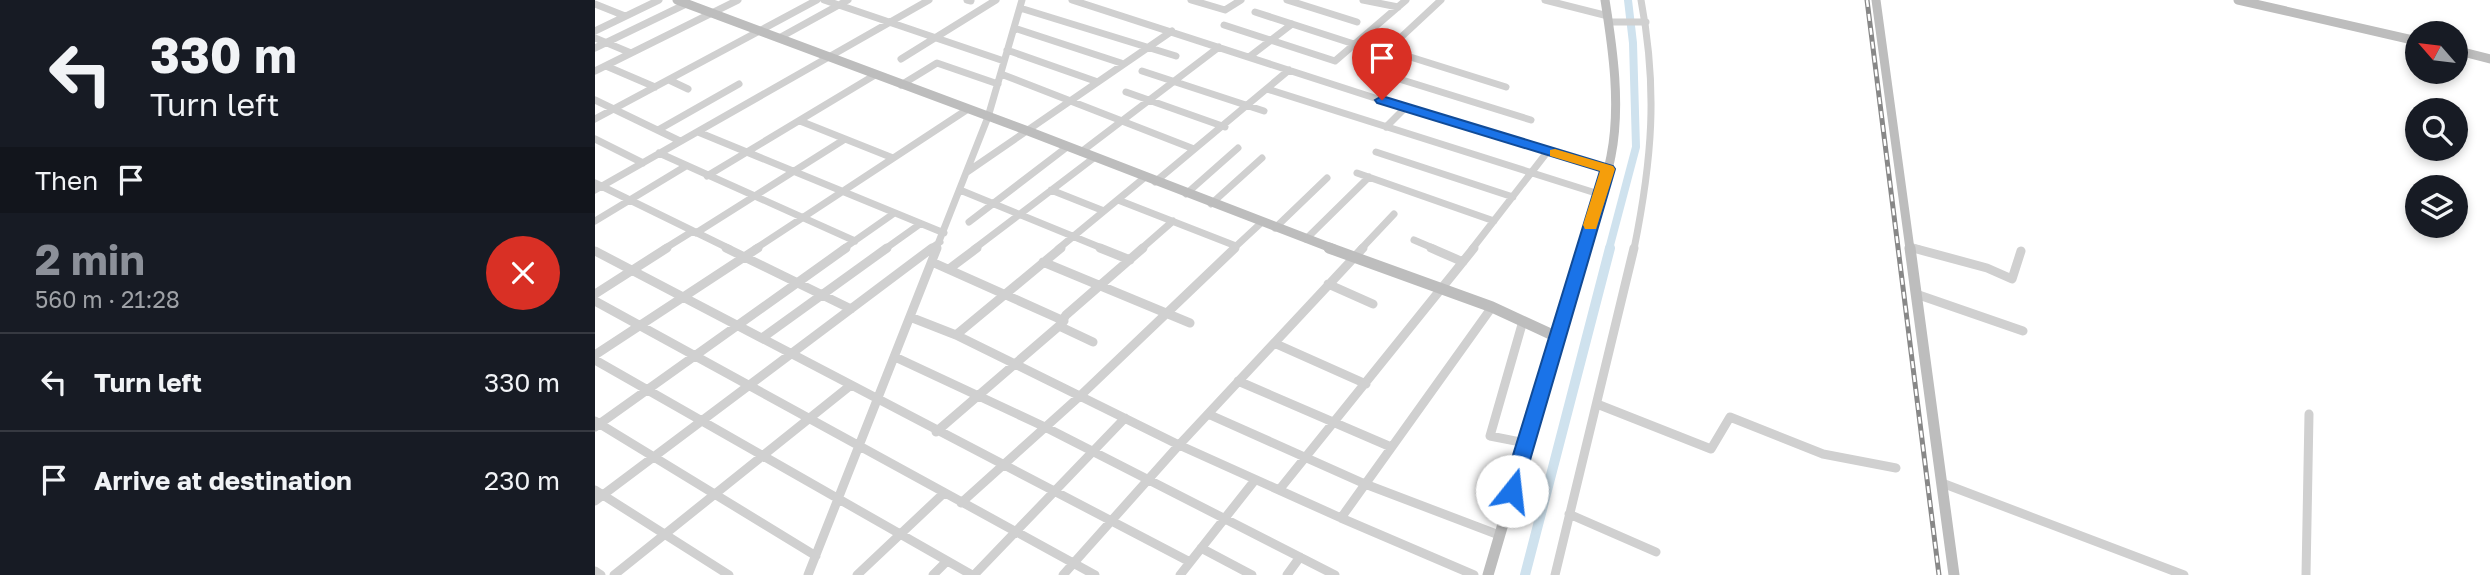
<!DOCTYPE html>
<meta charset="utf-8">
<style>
body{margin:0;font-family:"Golos Text",sans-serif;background:#20242c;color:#f1f3f6;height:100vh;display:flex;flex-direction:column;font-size:26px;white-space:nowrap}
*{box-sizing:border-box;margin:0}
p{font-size:23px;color:#9ea1a6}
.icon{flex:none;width:38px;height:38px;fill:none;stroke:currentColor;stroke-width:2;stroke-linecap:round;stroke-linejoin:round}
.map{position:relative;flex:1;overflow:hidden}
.sheet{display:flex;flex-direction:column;background:#171b24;width:595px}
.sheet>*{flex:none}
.top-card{background:#171b24;color:#f1f3f6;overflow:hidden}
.needle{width:46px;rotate:298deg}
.controls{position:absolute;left:1810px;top:21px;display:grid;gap:14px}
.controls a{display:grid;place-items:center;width:63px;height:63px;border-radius:50%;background:#171b24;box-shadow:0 4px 10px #0003;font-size:35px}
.pin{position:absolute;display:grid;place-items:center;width:60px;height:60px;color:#fff;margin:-72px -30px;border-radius:50% 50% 50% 0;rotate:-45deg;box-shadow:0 0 7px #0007}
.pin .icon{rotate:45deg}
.me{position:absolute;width:77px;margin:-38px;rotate:16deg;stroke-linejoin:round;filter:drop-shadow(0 0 5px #0008)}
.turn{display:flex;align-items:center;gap:24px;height:147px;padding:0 35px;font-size:32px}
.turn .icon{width:91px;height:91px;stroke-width:2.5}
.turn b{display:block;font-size:49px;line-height:60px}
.then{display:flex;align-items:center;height:66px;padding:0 35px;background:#0003;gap:14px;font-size:26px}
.round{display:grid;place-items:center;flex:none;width:74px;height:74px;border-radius:37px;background:#20242c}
.overview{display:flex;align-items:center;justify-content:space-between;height:119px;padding:0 35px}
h1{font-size:42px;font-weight:700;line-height:52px;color:#8c9099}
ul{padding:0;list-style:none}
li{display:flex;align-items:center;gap:21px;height:98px;padding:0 35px;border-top:2px solid #363941}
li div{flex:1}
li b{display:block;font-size:26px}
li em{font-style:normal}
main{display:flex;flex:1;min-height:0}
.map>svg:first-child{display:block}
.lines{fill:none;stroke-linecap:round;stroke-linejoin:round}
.canal-far1{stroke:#cfe2ee;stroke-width:8}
.canal{stroke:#cfe2ee;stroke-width:10}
.street-far1{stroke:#d0d0d0;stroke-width:7}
.street{stroke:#d0d0d0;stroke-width:9}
.secondary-far1{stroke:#bdbdbd;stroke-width:9}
.secondary{stroke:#bdbdbd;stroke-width:11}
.rail-casing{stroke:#888;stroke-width:5}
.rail{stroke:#fff;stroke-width:2.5;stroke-dasharray:7;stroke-linecap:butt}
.route{fill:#1a73e8;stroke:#114b97;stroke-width:2}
.slow{fill:#f59e0b}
</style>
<main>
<section class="sheet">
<div class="top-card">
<div class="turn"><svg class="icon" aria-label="left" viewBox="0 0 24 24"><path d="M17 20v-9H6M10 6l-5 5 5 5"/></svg><div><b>330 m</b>Turn left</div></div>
<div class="then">Then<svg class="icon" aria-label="arrive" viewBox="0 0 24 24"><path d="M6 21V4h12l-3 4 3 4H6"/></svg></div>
</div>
<div class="overview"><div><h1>2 min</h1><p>560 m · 21:28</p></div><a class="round" style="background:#d93025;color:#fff"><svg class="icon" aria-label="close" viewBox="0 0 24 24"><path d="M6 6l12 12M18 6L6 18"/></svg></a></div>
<ul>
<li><svg class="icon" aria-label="left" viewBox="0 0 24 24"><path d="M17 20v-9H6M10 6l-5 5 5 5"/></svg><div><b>Turn left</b></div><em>330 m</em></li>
<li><svg class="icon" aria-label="arrive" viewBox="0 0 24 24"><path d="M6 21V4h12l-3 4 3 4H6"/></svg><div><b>Arrive at destination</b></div><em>230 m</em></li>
</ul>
</section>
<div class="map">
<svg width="1895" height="575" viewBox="0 0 1895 575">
<rect width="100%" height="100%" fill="#fff"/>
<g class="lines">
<path class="canal-far1" d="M1014,249L1041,147L1038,43L1033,0"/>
<path class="canal" d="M930,575L1015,248"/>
<path class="street-far1" d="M229,0L409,61
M372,0L376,1
M477,0L817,110L1013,169
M596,0L630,10L646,0
M692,0L762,22
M768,0L803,7
M846,0L772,69L936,120
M950,0L1013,16
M0,4L30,16
M425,8L581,56
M660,12L759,44
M1015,22H1051
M629,25L740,61L811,0
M419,28L526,63
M0,31L64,0
M0,38L36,53
M184,38L253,0
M0,48L91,4
M412,50L500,81
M793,50L911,87
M654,57L697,24
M306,59L401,0
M11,66L60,87
M0,71L143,0
M547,71L669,111
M406,74L599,149
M74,80L93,89
M306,85L342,63L403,84
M672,89L1007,195
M531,92L630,127
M0,100L85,141
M0,119L222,0
M205,121L298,158
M791,127L810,108
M63,130L144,84
M103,132L349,233
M0,139L48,163
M486,152L624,47
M781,152L918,197
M64,153L260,241
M372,172L577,31
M762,173L899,221
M112,176L280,75
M560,182L694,70
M0,183L135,249
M0,190L334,0
M365,190L509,249
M456,190L509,211
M591,194L643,148
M523,200L641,246
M616,204L667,158
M0,221L91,166
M374,222L472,147
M680,228L732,178
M101,233L250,139
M711,239L774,177
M819,240L840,249
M1315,247L1324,249
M69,249L98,231
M160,249L373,109
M248,249L298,214
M290,249L325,224
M335,249L345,242
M341,249L393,117L427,0
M379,249L500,157
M463,249L549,178
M546,249L578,221
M638,249L666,223
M766,249L799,214
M877,249L953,151
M1039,249C1057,160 1063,90 1046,0"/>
<path class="street" d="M131,248L256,309
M505,248L535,260
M836,248L868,262
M1318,248L1392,268L1417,279L1426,251
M0,251L595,562
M337,262L469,321
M448,262L595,323
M354,269L382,248
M733,284L778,304
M0,294L72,248
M1321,294L1428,331
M0,301L500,575
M315,317L361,335L584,445L746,518L897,307
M928,321L895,436L931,443
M464,326L498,342
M361,335L466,248
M167,338L292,248
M679,343L771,384
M0,355L163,248
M300,357L450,427L740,575
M0,360L377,575
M643,381L796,447
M1002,404L1116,449L1135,417L1228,454L1301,468
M613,414L770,484L904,535
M0,421L221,556
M0,427L251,248
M341,432L464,326L471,315L548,248
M1347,483L1589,575
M0,490L134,575
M684,490L879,248
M0,501L337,248
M366,503L485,396L640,248
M974,514L1061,552
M746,518L879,575
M606,548L657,575
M0,571L6,575
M19,575L256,385
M213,575L342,248
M262,575L349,493
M338,575L352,561
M379,575L530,418
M468,575L584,445L768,248
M585,575L660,480
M692,575L705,557
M960,575L1039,248
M1711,575L1714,414"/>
<path class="secondary-far1" d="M82,0L433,131L739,249
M1281,0L1315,249
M1643,0L1822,41
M1860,50L1895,59
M989,249C998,219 1010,187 1016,156C1026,106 1018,50 1010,0"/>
<path class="secondary" d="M734,248L897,307L962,337
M1315,248L1359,575
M893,575L989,248"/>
<g class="rail-casing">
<path id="rail" d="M1272,0L1344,575"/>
</g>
<use href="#rail" class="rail"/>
</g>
<path class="route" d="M787,96L1018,166L1020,169L926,491L924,497L917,499L910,497L907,491L1005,171L782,103L780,100Z"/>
<path class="slow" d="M960,149L1018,166L1020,169L1001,229H990L988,225L1005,171L955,156V150Z"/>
</svg>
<div class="controls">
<a><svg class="needle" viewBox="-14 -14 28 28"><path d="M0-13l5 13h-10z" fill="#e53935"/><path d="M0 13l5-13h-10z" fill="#9ea1a6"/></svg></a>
<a><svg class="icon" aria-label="search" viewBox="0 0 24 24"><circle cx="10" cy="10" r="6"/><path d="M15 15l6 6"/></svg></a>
<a><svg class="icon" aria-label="layers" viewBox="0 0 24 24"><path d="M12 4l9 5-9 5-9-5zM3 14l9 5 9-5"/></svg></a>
</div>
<div class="pin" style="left:787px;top:100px;background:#d93025"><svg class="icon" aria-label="arrive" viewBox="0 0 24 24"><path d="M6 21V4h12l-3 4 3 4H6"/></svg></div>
<svg class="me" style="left:917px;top:491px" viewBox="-20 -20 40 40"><circle r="19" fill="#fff"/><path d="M0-13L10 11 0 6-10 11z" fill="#1a73e8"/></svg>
</div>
</main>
